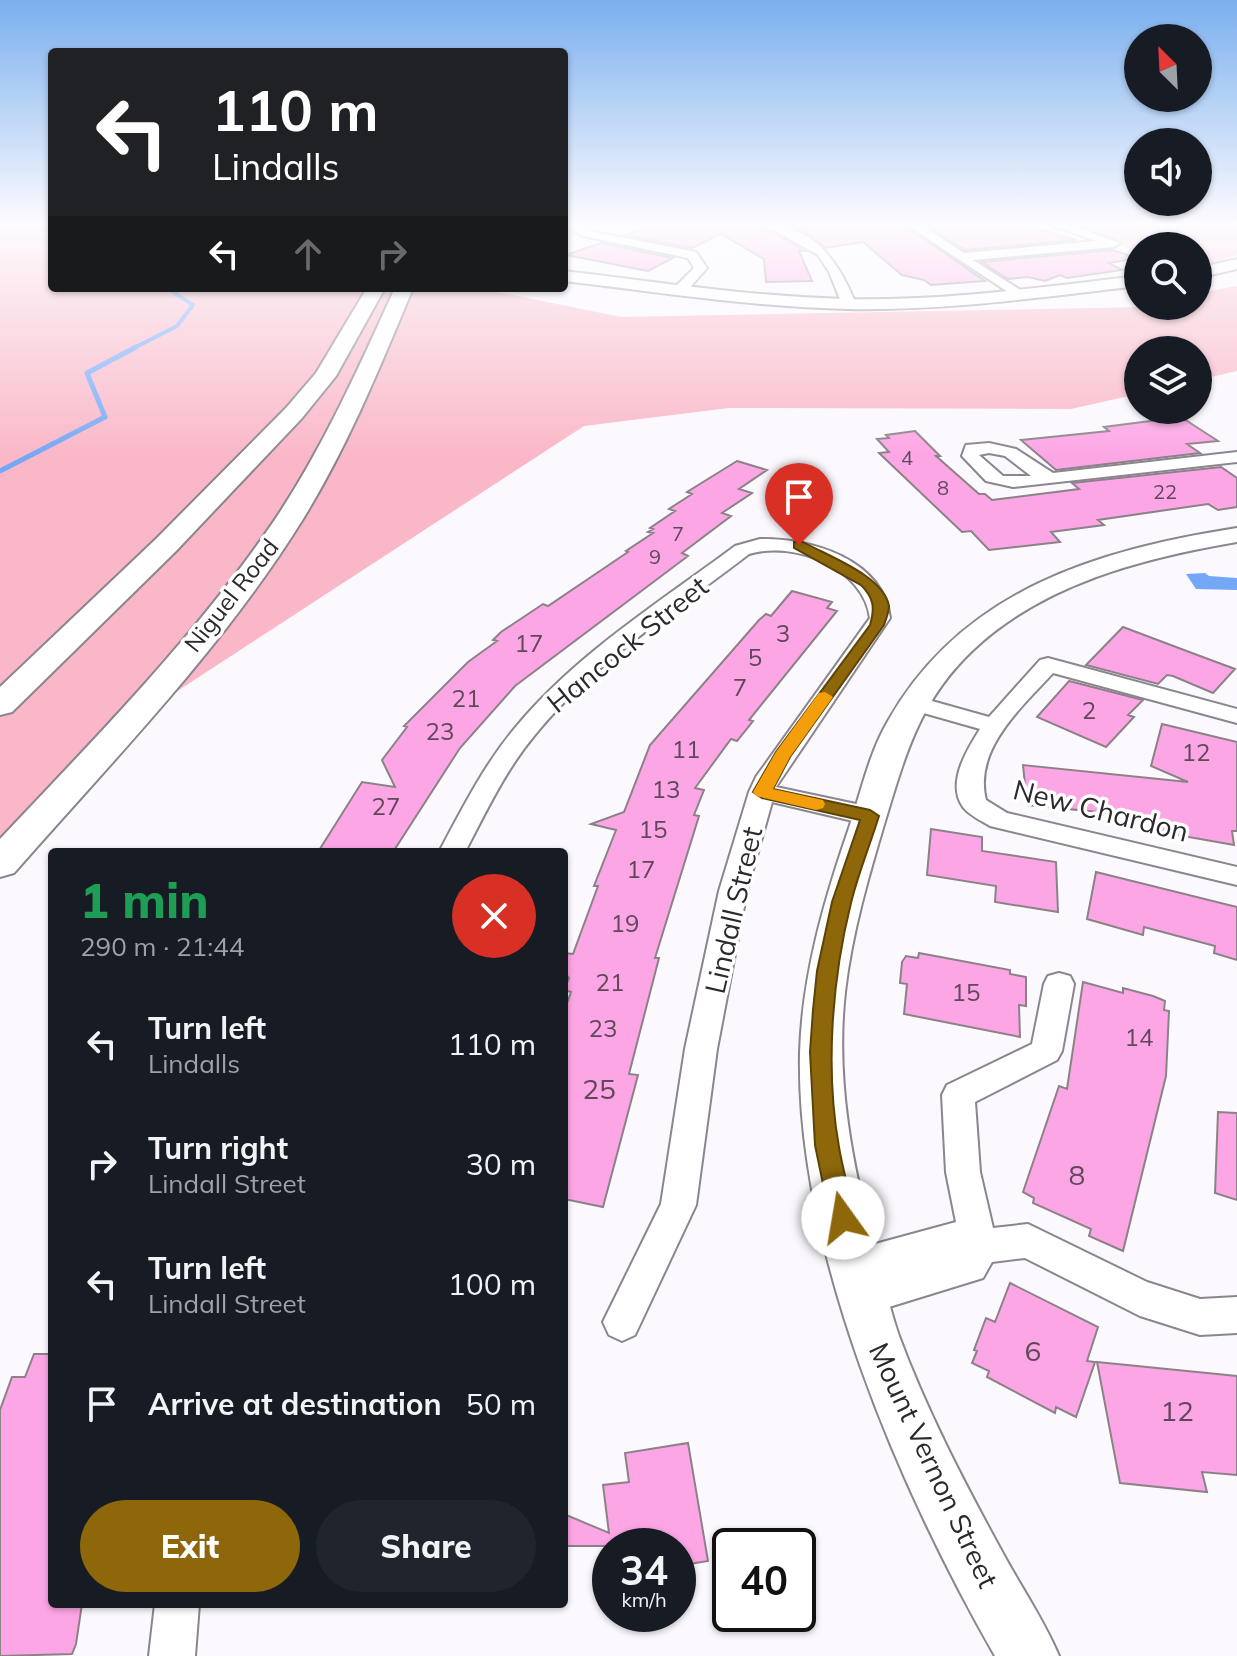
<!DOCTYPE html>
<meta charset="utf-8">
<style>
body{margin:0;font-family:Mulish,sans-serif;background:#20242c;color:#f1f3f6;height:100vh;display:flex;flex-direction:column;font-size:30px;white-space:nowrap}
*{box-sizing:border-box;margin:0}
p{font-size:26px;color:#9ea1a6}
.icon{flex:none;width:44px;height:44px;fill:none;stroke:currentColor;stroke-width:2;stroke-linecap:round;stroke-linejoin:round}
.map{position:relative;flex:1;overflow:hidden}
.sheet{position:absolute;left:48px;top:848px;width:520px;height:760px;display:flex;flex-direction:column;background:#171b24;border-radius:8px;box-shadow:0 2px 6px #0004}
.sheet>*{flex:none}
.hud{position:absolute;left:48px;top:48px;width:520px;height:244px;border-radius:8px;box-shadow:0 2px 6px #0004;background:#202124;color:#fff;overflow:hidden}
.needle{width:52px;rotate:336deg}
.tools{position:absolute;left:1124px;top:24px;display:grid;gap:16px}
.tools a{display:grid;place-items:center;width:88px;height:88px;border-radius:50%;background:#171b24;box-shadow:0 2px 6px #0004;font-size:40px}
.speed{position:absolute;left:592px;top:1528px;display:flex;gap:16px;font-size:40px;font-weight:700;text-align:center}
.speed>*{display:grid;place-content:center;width:104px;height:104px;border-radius:50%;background:#171b24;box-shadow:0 2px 6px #0004;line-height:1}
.speed small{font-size:20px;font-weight:400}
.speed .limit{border:4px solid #111;border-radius:12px;background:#fff;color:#111}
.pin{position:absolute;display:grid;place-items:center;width:68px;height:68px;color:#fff;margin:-82px -34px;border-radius:50% 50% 50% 0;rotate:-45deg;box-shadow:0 0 8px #0007}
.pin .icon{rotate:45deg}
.me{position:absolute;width:88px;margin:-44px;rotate:347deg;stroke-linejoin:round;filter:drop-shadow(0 0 6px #0008)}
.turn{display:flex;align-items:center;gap:28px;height:168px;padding:0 32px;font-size:36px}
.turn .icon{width:104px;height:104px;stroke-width:2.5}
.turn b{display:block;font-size:56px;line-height:68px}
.lanes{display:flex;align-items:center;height:76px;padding:0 32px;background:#0003;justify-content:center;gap:40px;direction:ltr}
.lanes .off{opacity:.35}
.round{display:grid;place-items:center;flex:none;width:84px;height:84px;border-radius:42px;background:#20242c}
.summary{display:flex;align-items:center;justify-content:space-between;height:136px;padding:0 32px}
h1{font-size:48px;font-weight:800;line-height:60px;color:#1e9e55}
.cta{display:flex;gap:16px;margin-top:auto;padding:16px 32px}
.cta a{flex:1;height:92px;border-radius:48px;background:#8d670a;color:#fff;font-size:32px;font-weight:800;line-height:92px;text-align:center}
.cta a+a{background:#20242c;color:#f1f3f6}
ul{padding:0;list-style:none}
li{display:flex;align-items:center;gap:24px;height:120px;padding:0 32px}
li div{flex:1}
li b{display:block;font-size:30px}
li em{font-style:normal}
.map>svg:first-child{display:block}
.green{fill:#fab7c7}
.water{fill:#75a7f7}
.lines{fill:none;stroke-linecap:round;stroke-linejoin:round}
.stream-far1{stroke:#75a7f7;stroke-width:4}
.stream{stroke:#75a7f7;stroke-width:5}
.building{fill:#fda6e5;stroke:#8b8288;stroke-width:2}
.minor-casing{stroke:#8b858f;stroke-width:4}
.tertiary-casing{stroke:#8b858f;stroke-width:4}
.secondary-casing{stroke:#8b858f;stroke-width:4}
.minor{fill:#fff;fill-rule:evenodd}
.tertiary{fill:#fff;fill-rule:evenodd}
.secondary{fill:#fff;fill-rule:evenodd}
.route{fill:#8d670a;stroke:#5c4306;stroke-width:2}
.slow{fill:#f59e0b}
.labels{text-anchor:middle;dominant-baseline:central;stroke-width:7;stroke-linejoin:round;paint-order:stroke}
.far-number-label{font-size:20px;fill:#60485b}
.far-street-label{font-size:24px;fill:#2b292d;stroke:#fff}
.number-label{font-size:24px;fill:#60485b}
.street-label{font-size:28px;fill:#2b292d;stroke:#fff}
.near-number-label{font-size:28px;fill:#60485b}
</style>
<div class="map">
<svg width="1237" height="1656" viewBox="0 0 1237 1656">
<rect width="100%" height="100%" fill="#fbf8fe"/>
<path class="green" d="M0,225H52V288H478L621,317L1198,306V293L1237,286V371L1198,380V350H1138V394L1071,409L729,408L584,426L122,727L0,849Z
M1086,225H1237V255L1198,267V246H1138V252L1078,227Z"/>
<path class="water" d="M1205,573L1209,576L1237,578V590L1196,589L1186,574Z"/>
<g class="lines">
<path class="stream-far1" d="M132,349L177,326L193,305L167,288"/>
<path class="stream" d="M0,471L105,417L87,373L136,347"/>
</g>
<path class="building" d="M655,225H762L804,251H799L812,281L766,282L764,259L721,234L692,248L625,235Z
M788,225H904L985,281L931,285L924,280L902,275L863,242L825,248L813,237Z
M927,225H1024L1076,240L965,250Z
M601,243L673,258L648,271L566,255Z
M1112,250L1138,258L1109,263L1122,270L1067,278L1060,275L1045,281L1028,277L1008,279L982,262Z
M1181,417L1218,441L1187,444L1200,453L1056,470L1021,440L1109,431L1104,427Z
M915,431L940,456H936L979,494H985L992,500L1079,489L1072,483L1221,467L1237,478V507L1218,510L1208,504L1098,520L1104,525L1051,532L1060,542L989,550L971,531L962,532L879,453L889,452L877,439L889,438L886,435Z
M737,461L767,470L739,489L752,493L722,513L731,516L682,553L688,556L515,686L460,748L393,852H318L362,782L395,787L382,760L407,727L404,726L468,662L497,641L493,640L501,632L543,604L548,606L628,552L626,551L653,533L648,532L653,529L650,528L675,511L669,509L692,494L687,492Z
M792,591L832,602L827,608L837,611L749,720L753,721L737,741L731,739L695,788L704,790L694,815L699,816L655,958H659L629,1074L638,1075L603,1207L564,1199V1012L571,992L564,990L569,978L564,972V953L573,954L598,886H594L616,830L591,824L624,812L650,745L759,620L766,614L771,616Z
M1123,627L1192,653L1235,669L1213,693L1173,676L1167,675L1158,684L1086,665Z
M1069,681L1143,700L1128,715L1134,717L1106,747L1037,717Z
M1162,724L1237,742V831H1232L1234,845L1149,830V817L1027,805L1023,765L1188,782L1151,766Z
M931,829L982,837V851L1056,862L1058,912L995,902L996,886L927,875Z
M1096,872L1237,907V960L1214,953L1215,946L1144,927L1143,935L1087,919Z
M919,953L1010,970V974L1026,977V1006L1019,1005L1020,1037L904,1014L907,984L900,983L902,962L906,956L918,958Z
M1083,982L1123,993V988L1153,996L1165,1001L1164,1010L1169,1011L1166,1076L1123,1251L1089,1236L1091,1229L1033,1203L1034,1198L1023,1192L1059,1086L1067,1089Z
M1218,1112L1237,1113V1200L1215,1193Z
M1010,1283L1098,1327L1087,1361L1095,1362L1076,1417L1056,1407L1055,1413L987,1377L989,1371L972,1363L977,1351L974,1350L986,1318L995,1322Z
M34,1354H52V1604H82L76,1644L72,1654L0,1656V1410L12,1377H25Z
M1097,1362L1237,1376V1475L1202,1472L1207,1492L1120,1483Z
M688,1443L708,1561L678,1566V1546H564V1514L609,1533L603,1485L629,1482L625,1453Z"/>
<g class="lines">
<g class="minor-casing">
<path id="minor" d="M564,225H578L590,231L696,252L707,268L685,293H675V287L694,268L688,258L583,236Z
M765,225C815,225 839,263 856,304L854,307L842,304L829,272L818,255Z
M907,225H921L964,253L1096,241L1052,225H1070L1120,243L1114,247L973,260L1022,291L1024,294L1017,298Z
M989,443L1016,449L1053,473L1237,452V462L1013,487L986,481L962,456L966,445ZM989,453L1005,456L1031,476H1003L979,455Z
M760,539C811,538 883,559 890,618L776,787L870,807L879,810L883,816L879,822L870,825L772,802L747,891L717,1049L696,1205L635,1335L622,1341L609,1335L603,1322L661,1204L685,1049L719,891L749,792L756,777L870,618C864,568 794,540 749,554C675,611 593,663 534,736C505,771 486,812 465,852H439C462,809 484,765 515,728C576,654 660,602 735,546Z
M1048,658L1237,709V723L1053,673C1022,707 973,749 986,800L1007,813L1237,867V885L990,826C982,821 969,815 963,807C946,783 967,750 980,729L906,708L903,703L906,698L914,696L989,717L1040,660Z
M1059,973L1070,976L1074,984L1062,1051L1057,1060L975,1102L980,1172L993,1228L1028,1224L1147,1282L1200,1299L1237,1297V1333L1200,1335L1140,1316L1025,1258L992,1262L983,1278L863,1315L850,1310L844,1297L850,1284L855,1282L842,1277L837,1265L842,1253L956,1222L946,1172L942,1095L947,1085L1032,1044L1044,984L1048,976Z
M155,1604H199L195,1656H149Z"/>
</g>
<g class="tertiary-casing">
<path id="tertiary" d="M1237,259V269L1198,278V268Z
M564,271C658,282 753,297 848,299C945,301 1042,287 1138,276V286C1042,297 945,311 848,309C753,307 658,292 564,281Z
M1237,528V542C1144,558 1044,583 973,650C921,699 906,752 886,818C869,875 852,932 845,992C835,1082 853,1170 877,1257C884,1283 890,1310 899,1336C926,1409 963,1480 1000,1548C1019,1584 1043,1618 1059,1656H995C899,1488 796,1249 800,1053C802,978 823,904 847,834C860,797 868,755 888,721C962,590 1097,550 1237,528Z"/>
</g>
<g class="secondary-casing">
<path id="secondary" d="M367,288H385L336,376L302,418L176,551L12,712L0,715V687L156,539L286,408L316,373Z
M395,288H413C380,367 348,446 303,519C223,648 114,759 14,873L0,877V839C96,737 195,637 274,521C323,448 359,367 395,288Z"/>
</g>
<use href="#minor" class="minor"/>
<use href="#tertiary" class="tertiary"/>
<use href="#secondary" class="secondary"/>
</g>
<linearGradient id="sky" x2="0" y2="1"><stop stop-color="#7aafee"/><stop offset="0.49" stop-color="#fdfcff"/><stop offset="1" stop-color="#fdfcff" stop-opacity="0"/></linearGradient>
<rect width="1237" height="457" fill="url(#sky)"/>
<path class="route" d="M794,542H803C828,556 884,576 889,606C889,612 886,619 884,625L790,757L773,789L870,810L879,816C870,845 858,874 851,903C832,979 825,1069 839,1147C843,1171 850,1194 855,1218L852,1226L843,1230L834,1226L830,1218L815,1145L810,1052L813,1010L817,971L832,902L860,820L762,798L753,792L776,752L870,625C875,608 874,598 861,585L794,548Z"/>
<path class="slow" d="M825,692L833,697L790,757L773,789L823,800L825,804L823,808L816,810L756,796L753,792L776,752L819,693Z"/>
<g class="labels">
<g class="far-number-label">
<text x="907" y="457">4</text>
<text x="943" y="487">8</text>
<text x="1165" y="491">22</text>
<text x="678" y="533">7</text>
<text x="655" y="556">9</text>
</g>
<g class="far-street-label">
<text transform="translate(231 595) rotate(-52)">Niguel Road</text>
</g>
<g class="number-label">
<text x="783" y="633">3</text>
<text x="529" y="643">17</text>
<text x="755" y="657">5</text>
<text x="740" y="687">7</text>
<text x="466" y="698">21</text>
<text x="1089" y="710">2</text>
<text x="440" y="731">23</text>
<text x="686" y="749">11</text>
<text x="1196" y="752">12</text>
<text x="666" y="789">13</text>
<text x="386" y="806">27</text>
<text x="653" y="829">15</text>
<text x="641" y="869">17</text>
<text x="625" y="923">19</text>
<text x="610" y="982">21</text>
<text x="966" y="992">15</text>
<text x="603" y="1028">23</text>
<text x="1139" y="1037">14</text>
</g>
<g class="street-label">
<text transform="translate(627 644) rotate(-39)">Hancock Street</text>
<text transform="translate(1101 810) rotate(14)">New Chardon</text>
<text transform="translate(733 910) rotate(-77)">Lindall Street</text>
<text transform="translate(934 1465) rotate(65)">Mount Vernon Street</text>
</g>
<g class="near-number-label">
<text x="599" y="1088">25</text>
<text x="1077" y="1174">8</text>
<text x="1033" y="1350">6</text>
<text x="1177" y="1410">12</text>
</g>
</g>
</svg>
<div class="tools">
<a><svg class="needle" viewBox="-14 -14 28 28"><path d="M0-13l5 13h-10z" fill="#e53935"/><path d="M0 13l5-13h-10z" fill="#9ea1a6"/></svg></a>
<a><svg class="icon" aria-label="sound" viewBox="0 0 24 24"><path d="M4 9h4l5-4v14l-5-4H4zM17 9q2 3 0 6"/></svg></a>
<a><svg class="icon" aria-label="search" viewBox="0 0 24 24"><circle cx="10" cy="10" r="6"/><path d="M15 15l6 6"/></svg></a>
<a><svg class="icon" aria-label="layers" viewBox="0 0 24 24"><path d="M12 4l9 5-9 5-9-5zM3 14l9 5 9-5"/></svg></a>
</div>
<div class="speed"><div>34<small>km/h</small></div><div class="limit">40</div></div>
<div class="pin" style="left:799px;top:545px;background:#d93025"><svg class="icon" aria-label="arrive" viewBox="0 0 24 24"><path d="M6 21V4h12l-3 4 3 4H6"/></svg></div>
<svg class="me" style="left:843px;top:1218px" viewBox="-20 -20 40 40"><circle r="19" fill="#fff"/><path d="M0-13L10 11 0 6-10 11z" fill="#8d670a"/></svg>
<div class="hud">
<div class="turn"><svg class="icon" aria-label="left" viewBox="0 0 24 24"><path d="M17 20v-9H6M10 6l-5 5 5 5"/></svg><div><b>110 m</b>Lindalls</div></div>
<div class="lanes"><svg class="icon" aria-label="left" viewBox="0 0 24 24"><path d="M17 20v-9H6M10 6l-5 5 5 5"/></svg><svg class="icon off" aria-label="ahead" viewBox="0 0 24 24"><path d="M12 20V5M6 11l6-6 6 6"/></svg><svg class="icon off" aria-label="right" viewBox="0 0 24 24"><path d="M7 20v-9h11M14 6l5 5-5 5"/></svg></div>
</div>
<section class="sheet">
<div class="summary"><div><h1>1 min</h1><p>290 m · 21:44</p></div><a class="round" style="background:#d93025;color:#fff"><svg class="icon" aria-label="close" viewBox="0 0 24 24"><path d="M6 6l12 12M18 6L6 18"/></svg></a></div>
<ul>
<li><svg class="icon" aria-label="left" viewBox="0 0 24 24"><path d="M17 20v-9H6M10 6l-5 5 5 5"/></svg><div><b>Turn left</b><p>Lindalls</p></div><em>110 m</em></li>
<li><svg class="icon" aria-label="right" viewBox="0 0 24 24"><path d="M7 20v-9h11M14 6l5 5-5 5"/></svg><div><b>Turn right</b><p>Lindall Street</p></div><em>30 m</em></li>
<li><svg class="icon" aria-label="left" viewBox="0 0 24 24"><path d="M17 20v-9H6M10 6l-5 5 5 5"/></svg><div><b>Turn left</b><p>Lindall Street</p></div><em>100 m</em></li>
<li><svg class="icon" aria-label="arrive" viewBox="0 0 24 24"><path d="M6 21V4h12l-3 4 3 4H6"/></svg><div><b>Arrive at destination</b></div><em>50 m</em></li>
</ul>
<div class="cta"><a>Exit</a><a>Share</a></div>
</section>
</div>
